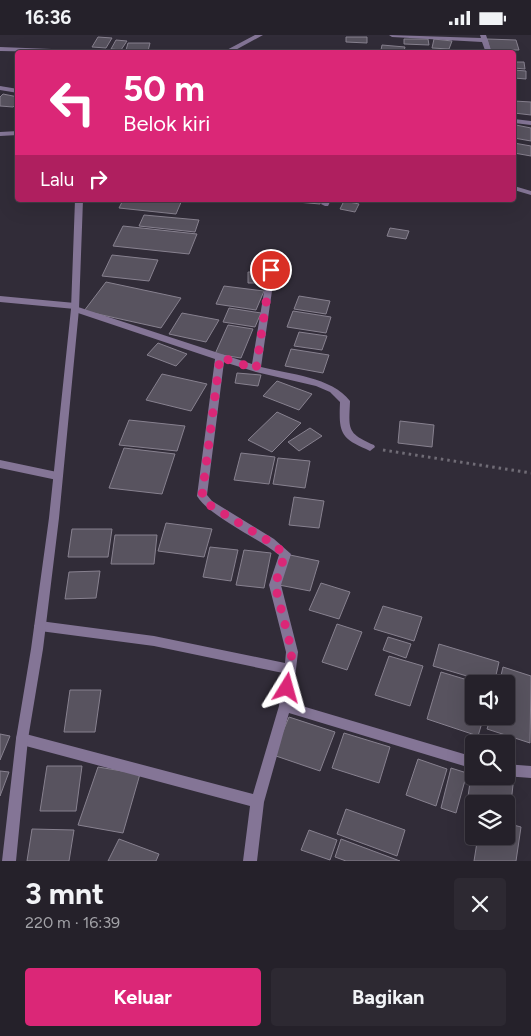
<!DOCTYPE html>
<html lang="id">
<meta charset="utf-8">
<style>
body{margin:0;font-family:Figtree,sans-serif;background:#2d2932;color:#f1f3f6;height:100vh;display:flex;flex-direction:column;font-size:19px;white-space:nowrap}
*{box-sizing:border-box;margin:0}
p{font-size:16px;color:#a3a3a8}
.icon{flex:none;width:28px;height:28px;fill:none;stroke:currentColor;stroke-width:2;stroke-linecap:round;stroke-linejoin:round}
.map{position:relative;height:826px;overflow:hidden}
.side{display:flex;flex-direction:column;background:#25212a;flex:1}
.side>*{flex:none}
.guide{position:absolute;left:15px;top:15px;width:501px;height:152px;border-radius:5px;box-shadow:0 5px 20px #0002,0 0 0 1px #423e47;background:#db2777;color:#fff;overflow:hidden}
.tools{position:absolute;left:465px;top:640px;display:grid;gap:10px}
.tools a{display:grid;place-items:center;width:50px;height:50px;border-radius:5px;background:#25212a;box-shadow:0 5px 20px #0002,0 0 0 1px #423e47;font-size:25px}
.pin{position:absolute;display:grid;place-items:center;width:42px;height:42px;color:#fff;margin:-21px;border:2px solid #fff;border-radius:50%;box-shadow:0 1px 5px #0007}
.me{position:absolute;width:55px;margin:-28px;rotate:8deg;stroke-linejoin:round;filter:drop-shadow(0 0 4px #0008)}
.turn{display:flex;align-items:center;gap:18px;height:105px;padding:0 25px;font-size:22px}
.turn .icon{width:65px;height:65px;stroke-width:2.5}
.turn b{display:block;font-size:35px;line-height:42px}
.then{display:flex;align-items:center;height:48px;padding:0 25px;background:#0003;gap:10px;font-size:19px}
.round{display:grid;place-items:center;flex:none;width:52px;height:52px;border-radius:5px;background:#2d2932}
.head{display:flex;align-items:center;justify-content:space-between;height:85px;padding:0 25px}
h1{font-size:30px;font-weight:700;line-height:38px}
.action{display:flex;gap:10px;margin-top:auto;padding:10px 25px}
.action a{flex:1;height:58px;border-radius:5px;background:#db2777;color:#fff;font-size:20px;font-weight:700;line-height:58px;text-align:center}
.action a+a{background:#2d2932;color:#f1f3f6}
.status{display:flex;justify-content:space-between;align-items:center;height:35px;padding:0 25px;background:#25212a;direction:ltr}
.status svg{height:14px;fill:currentColor}
.map>svg:first-child{display:block}
.building{fill:#58535f;stroke:#87818f}
.lines{fill:none;stroke-linecap:round;stroke-linejoin:round}
.path{stroke:#706c76;stroke-width:3;stroke-dasharray:2.5 4;stroke-linecap:butt}
.service{fill:#847596;fill-rule:evenodd}
.minor{fill:#847596;fill-rule:evenodd}
.tertiary{fill:#847596;fill-rule:evenodd}
.route{stroke:#db2777;stroke-width:9;stroke-dasharray:0 16.2}
</style>
<div class="status"><b>16:36</b><svg viewBox="0 0 49 12"><path d="M0 12V9h3v3zM5 12V6h3v6zM10 12V3h3v9zM15 12V0h3v12zM26 1h20v11H26zM47 4h2v5h-2z"/></svg></div>
<div class="map">
<svg width="531" height="826" viewBox="0 0 531 826">
<rect width="100%" height="100%" fill="#312c38"/>
<path class="building" d="M98,2L112,3L106,13L92,12Z
M346,2H367V8L346,7Z
M404,4H428L429,10L404,9Z
M434,4L452,6L449,14L432,13Z
M487,4L516,5L519,15H490Z
M116,5L127,6L121,15L111,14Z
M128,8H150L148,16L126,15Z
M382,10L405,12L404,16L385,18L386,15H381Z
M514,27H524L525,34L514,33Z
M514,35L526,36V44L514,43Z
M3,59L18,62V68L13,72L0,71V62Z
M514,66L531,67V80L514,78Z
M516,90L531,93V106L514,103Z
M514,108L531,111V121L514,118Z
M123,165H182L176,179L119,173Z
M298,165H321L320,169L297,167Z
M344,166L359,169L355,177L340,174Z
M144,180L199,185L195,197L139,191Z
M123,191L197,199L189,219L113,211Z
M390,193L409,196L406,204L387,201Z
M112,220L158,225L149,246L102,241Z
M248,237H264V248H248Z
M106,247L181,263L161,293L84,276Z
M224,251L264,256L256,275L216,269Z
M299,261L330,266L326,279L294,274Z
M229,273L261,278L255,292L223,287Z
M293,276L331,282L326,298L287,292Z
M182,278L219,285L206,307L169,299Z
M228,290L253,294L241,323L215,319Z
M299,297L327,301L322,315L294,311Z
M158,308L187,319L176,331L147,320Z
M291,314L329,320L323,338L285,331Z
M237,338L261,340L258,351L235,348Z
M162,339L207,349L191,376L146,365Z
M277,346L312,359L299,375L263,361Z
M277,377L301,388L272,417L248,405Z
M129,385L185,391L177,416L119,410Z
M400,386L434,390L432,412L398,408Z
M310,393L322,401L299,416L288,407Z
M124,413L175,419L162,459L109,453Z
M241,418L275,422L269,449L234,445Z
M278,423L310,426L305,453L273,449Z
M294,462L324,466L319,493L289,490Z
M166,488L212,494L204,522L158,516Z
M72,494H112L108,522H68Z
M115,500H157L154,529H111Z
M210,512L238,515L231,546L203,542Z
M244,515L271,518L264,553L236,550Z
M290,520L319,526L310,556L279,550Z
M100,536L96,563L65,564L69,537Z
M321,548L350,557L339,584L309,575Z
M383,571L422,582L414,606L374,594Z
M337,589L362,597L347,635L322,627Z
M388,602L411,609L406,623L383,615Z
M439,609L499,627L494,649L433,631Z
M389,621L423,631L410,671L375,660Z
M503,632L531,641L530,708L487,694L491,681H506V649H499Z
M441,637L481,649H474V681H484L478,701L427,684Z
M70,655H101L95,697H64Z
M289,682L335,697L320,736L273,720Z
M344,698L390,712L379,748L332,733Z
M0,699L10,701L0,725Z
M418,724L447,734L436,771L406,760Z
M47,731H82L76,776H40Z
M98,732L140,739L123,798L78,790Z
M451,733L467,738L456,778L441,773Z
M0,736L9,737L0,761Z
M471,740L513,750L509,786L506,785V769H474V778L466,776Z
M346,774L405,795L397,821L337,799Z
M506,788L521,792L516,826H474L478,801H506Z
M32,794L74,795L69,826H27Z
M309,795L337,805L330,825L301,815Z
M119,804L159,819L156,826H108Z
M341,804L400,826H346L335,822Z"/>
<g class="lines">
<path class="path" d="M383,415L531,438"/>
<path class="service" d="M0,261L75,268L79,271L75,274L0,267Z"/>
<path class="minor" d="M389,0L481,3L480,0H486L492,18H486L482,7L392,2Z
M0,12L103,16L106,18L0,16Z
M0,51L18,54V58L0,55Z
M514,84L531,86V90L514,88Z
M18,96V100L0,101V97Z
M514,151L531,156V160L514,155Z
M323,165H331L328,171H325L321,169Z
M268,233H271L275,235L261,332C289,339 332,342 350,366C349,394 346,398 374,410L375,412L370,416L366,414C339,403 339,395 340,367L330,357L316,351L256,337L224,327L207,460L212,466L274,504L291,519L281,550L298,617L292,668L474,722V734L289,678L264,767L257,826H243L250,771L22,710L17,708L16,704L17,700L22,698L253,759L279,671L283,638L154,611L40,596L36,594L34,591L36,588L40,586L154,601L285,628L286,617L269,550L279,520C258,503 209,481 197,461L215,324L72,276L71,274L75,271L78,272L252,329Z
M0,425L57,437L62,441L57,445L0,433Z
M506,729L531,731V743L506,741Z"/>
<path class="tertiary" d="M255,0H263L230,18H221Z
M75,165H83L79,274L59,483L43,614L28,704L16,826H2L16,704L31,614L49,483L71,274Z"/>
</g>
<g class="lines">
<path class="route" d="M271,235L256,334L220,322L202,461L208,469L270,507L285,519L275,550L292,617L287,653"/>
</g>
</svg>
<div class="tools">
<a><svg class="icon" aria-label="sound" viewBox="0 0 24 24"><path d="M4 9h4l5-4v14l-5-4H4zM17 9q2 3 0 6"/></svg></a>
<a><svg class="icon" aria-label="search" viewBox="0 0 24 24"><circle cx="10" cy="10" r="6"/><path d="M15 15l6 6"/></svg></a>
<a><svg class="icon" aria-label="layers" viewBox="0 0 24 24"><path d="M12 4l9 5-9 5-9-5zM3 14l9 5 9-5"/></svg></a>
</div>
<div class="pin" style="left:271px;top:235px;background:#d93025"><svg class="icon" aria-label="arrive" viewBox="0 0 24 24"><path d="M6 21V4h12l-3 4 3 4H6"/></svg></div>
<svg class="me" style="left:287px;top:653px" viewBox="-20 -20 40 40"><path d="M0-17L14 15 0 8-14 15z" fill="#db2777" stroke="#fff" stroke-width="4"/></svg>
<div class="guide">
<div class="turn"><svg class="icon" aria-label="left" viewBox="0 0 24 24"><path d="M17 20v-9H6M10 6l-5 5 5 5"/></svg><div><b>50 m</b>Belok kiri</div></div>
<div class="then">Lalu<svg class="icon" aria-label="right" viewBox="0 0 24 24"><path d="M7 20v-9h11M14 6l5 5-5 5"/></svg></div>
</div>
</div>
<section class="side">
<div class="head"><div><h1>3 mnt</h1><p>220 m · 16:39</p></div><a class="round"><svg class="icon" aria-label="close" viewBox="0 0 24 24"><path d="M6 6l12 12M18 6L6 18"/></svg></a></div>
<div class="action"><a>Keluar</a><a>Bagikan</a></div>
</section>
